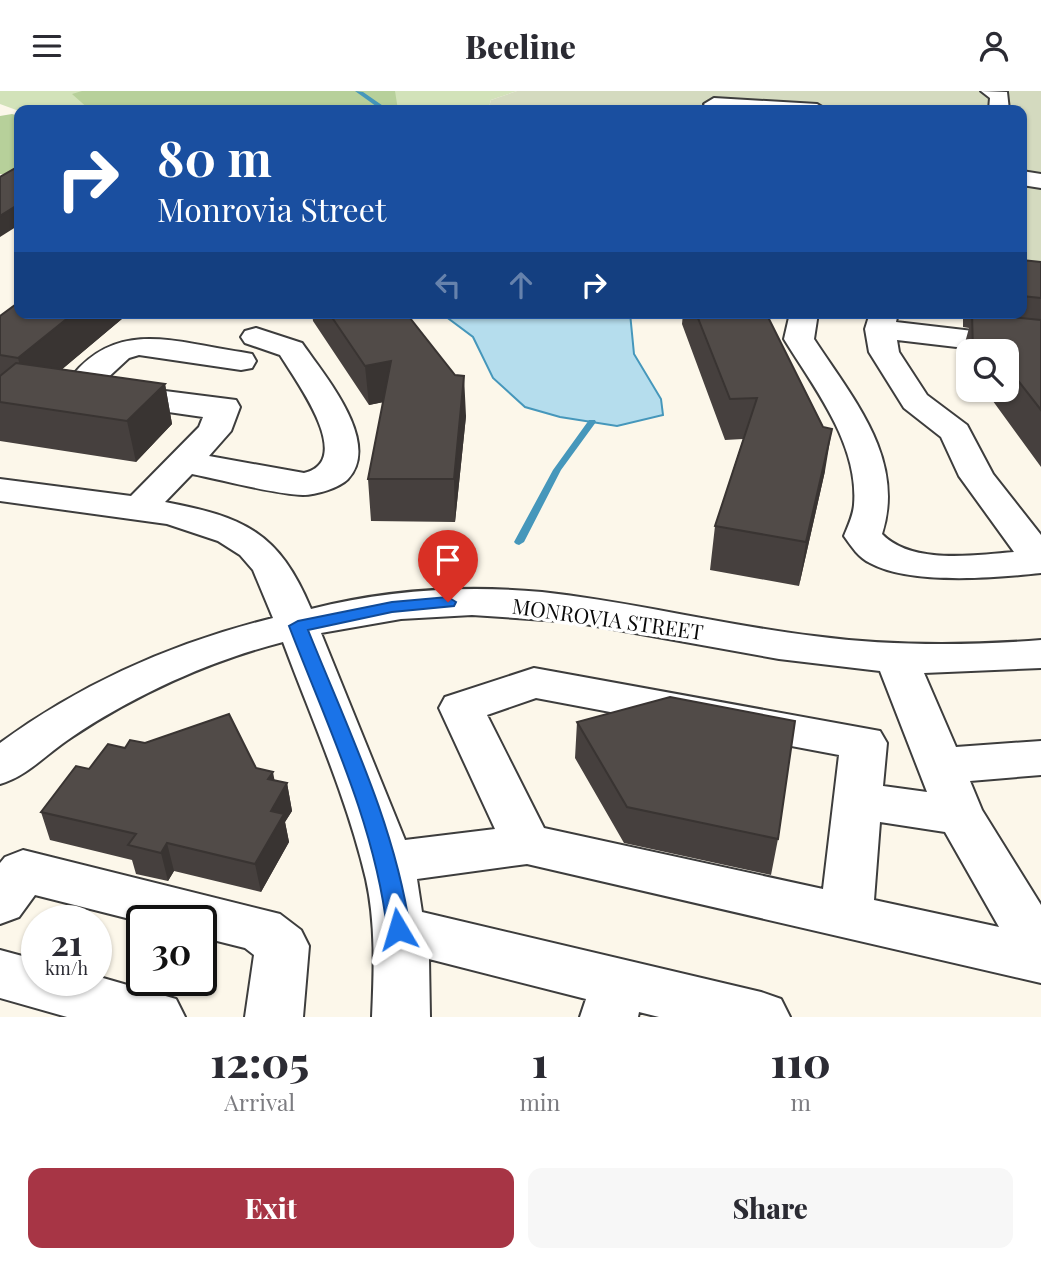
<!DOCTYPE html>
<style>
body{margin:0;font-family:"Playfair Display",serif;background:#f7f7f7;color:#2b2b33;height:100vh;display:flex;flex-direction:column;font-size:26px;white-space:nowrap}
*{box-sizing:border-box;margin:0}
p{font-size:23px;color:#7c7c81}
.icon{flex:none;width:38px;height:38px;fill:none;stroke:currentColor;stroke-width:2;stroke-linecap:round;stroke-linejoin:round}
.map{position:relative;height:926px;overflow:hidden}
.details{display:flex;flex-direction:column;background:#fff;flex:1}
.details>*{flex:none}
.banner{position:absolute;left:14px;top:14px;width:1013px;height:214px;border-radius:14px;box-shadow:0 2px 5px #0004;background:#1a4fa0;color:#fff;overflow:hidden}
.fabs{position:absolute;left:956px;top:248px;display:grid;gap:14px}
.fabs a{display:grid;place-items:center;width:63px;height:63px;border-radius:14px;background:#fff;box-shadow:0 2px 5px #0004;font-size:35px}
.speed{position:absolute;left:21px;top:814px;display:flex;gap:14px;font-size:35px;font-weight:700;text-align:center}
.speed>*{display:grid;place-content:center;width:91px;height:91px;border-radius:50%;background:#fff;box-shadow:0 2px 5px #0004;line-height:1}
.speed small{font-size:18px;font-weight:400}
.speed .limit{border:4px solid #111;border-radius:10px;background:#fff;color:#111}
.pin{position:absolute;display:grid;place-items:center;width:60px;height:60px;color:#fff;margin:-72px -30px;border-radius:50% 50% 50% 0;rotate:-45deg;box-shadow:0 0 7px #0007}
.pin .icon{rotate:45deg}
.me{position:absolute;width:77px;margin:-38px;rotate:353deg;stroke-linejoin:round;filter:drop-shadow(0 0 5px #0008)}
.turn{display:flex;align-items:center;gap:24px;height:147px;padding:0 28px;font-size:32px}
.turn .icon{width:91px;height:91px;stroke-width:2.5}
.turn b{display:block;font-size:49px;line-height:60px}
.lanes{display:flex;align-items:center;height:66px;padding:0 28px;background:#0003;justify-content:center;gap:35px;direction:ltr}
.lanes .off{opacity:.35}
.eta{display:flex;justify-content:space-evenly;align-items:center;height:119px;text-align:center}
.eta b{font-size:42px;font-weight:800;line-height:49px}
.button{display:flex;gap:14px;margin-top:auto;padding:14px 28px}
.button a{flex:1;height:80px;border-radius:14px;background:#a73545;color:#fff;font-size:28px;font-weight:800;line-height:80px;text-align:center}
.button a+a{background:#f7f7f7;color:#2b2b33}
header{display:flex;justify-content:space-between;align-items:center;height:91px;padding:0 28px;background:#fff;font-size:32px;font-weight:800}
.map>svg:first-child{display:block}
.green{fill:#d2e2b9}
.forest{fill:#b7d09a}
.cemetery{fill:#d4dabf}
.water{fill:#b5dded;stroke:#4697bb;stroke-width:2}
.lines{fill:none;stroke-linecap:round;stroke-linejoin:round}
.stream{fill:#4697bb;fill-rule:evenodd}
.minor-casing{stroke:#3d3d3d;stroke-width:4}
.minor{fill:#fff;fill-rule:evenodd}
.wall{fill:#46403e;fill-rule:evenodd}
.shaded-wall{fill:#393432}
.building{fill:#514b48;stroke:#393432;stroke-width:2}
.route{fill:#1a73e8;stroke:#114b97;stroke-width:2}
.labels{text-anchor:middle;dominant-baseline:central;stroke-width:7;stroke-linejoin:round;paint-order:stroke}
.street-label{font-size:21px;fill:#0a0a0a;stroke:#fff}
</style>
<header><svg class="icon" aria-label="menu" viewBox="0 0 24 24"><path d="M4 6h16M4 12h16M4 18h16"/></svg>Beeline<svg class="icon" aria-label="person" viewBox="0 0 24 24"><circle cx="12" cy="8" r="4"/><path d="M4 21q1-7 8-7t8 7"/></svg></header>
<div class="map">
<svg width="1041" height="926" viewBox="0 0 1041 926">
<rect width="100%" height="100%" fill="#fcf7ea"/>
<path class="green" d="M0,0H517L491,9L488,19L19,20L0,13Z"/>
<path class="forest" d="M82,0H395L398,19H90L72,3Z
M12,23L19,25V85L0,83V25Z"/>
<path class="cemetery" d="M517,0H1041V193L1022,191V19H488L491,9Z"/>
<path class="water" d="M441,222H630L634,263L661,308L663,324L617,335L560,326L525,316L493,287L473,246Z"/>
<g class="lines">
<path class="stream" d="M355,0L363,1L389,19L380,18Z
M589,329H595L596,331L561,379L524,451L519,454L516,453L514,451L553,379Z"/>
<g class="minor-casing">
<path id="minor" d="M981,0L1007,1L1009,19H989L990,7Z
M714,7L817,13L827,19L707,17L704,13Z
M1022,80L1041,83V97L1022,94Z
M790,222H818L814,248C853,308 906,368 882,443C912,474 975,464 1014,461L959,385L941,346L904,317L869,261L865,238L870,222H898L896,231L1041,248V266L897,249L899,261L927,304L967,334L993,383L1041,444V482C996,487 910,494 870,472C859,467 851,455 844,445C848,435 853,425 854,414C859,353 814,297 784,248Z
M256,237L302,252C324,284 382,351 348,388C339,397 316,404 303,404C273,403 223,389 192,383L165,411C244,426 279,441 311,518C385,499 466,494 542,501C633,511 723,534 814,545C889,555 965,555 1041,549V577L924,582L956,656L1041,650V684L970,690L982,719L1041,814V892L527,773L417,788L422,821L761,901L781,908L790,926H659L639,921L638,926H580L586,908L429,868L430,926H372C374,880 376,833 366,788C347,707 312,629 283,551C209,570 135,604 72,646C47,662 28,685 0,693V652C82,592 175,551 273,527L253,479L240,464L218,450L167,433L0,410V388L131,405L199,336L203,326L85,309L74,306L66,293C113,226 173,251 241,261L252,263L256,270L252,277L241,279L139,264L129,267L102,292L236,309L240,316L231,340L209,365L304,382C356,370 296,290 280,264L245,252L241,246L245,240ZM472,524L574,531L779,568L880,580L927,701L883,695L887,652L880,640L534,577L445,606L439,617L495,738L405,749L321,542L401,528ZM536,607L839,664L823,798L544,737L487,624ZM880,731L945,741L999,836L874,809Z
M23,759L280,823L301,839L309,855L303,926H245L254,864L245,857L201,846V830L142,831L35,804L19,826L0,833V772L5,766Z
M0,859L37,869V889H96V885L176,908L185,926H67L0,907Z"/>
</g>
<use href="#minor" class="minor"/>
</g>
<path class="wall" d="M1022,169L1041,171V376L990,306L963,303V259L969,237L963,236V226L930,222H1022ZM968,261H1006V299H968Z
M19,222H129L62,278L165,293L172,333L136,371L0,350V225Z
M197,222H225L221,225Z
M312,222H406L466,325L455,431L371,430L368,388L383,311L369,314L313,230Z
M683,222H766L825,380L799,495L710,479L715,435L743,348L725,349L682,233Z
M577,631L778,748L771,784L624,752L575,667Z
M125,657L256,677L274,690L287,692L292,720L285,731L289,751L261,801L174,780L168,790L136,783L132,769L50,749L41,721L89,678Z"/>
<path class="shaded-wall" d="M19,113V134L0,146V125Z
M74,222H129L28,307L18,267Z
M391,270L394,309L369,314L365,275Z
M464,285L466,325L455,431L454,388Z
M165,293L172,333L136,371L127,330Z
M832,338L825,380L799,495L806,451Z
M273,681L278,708L268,688Z
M287,692L292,720L285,731L289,751L261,801L255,773L271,720Z
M167,752L174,780L168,790L161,762Z"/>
<path class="building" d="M19,75V113L0,125V86Z
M1022,169L1041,171V207L1022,205Z
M19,211V222H74L18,267L0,264V225Z
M329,222H406L455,284L464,285L454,388H368L391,270L365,275Z
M696,222H766L823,336L832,338L806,451L715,435L757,307L730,308Z
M972,222L1041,229V319L1006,274V261H973Z
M16,272L165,293L127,330L0,311V285Z
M670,606L795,630L778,748L627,716L577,631Z
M229,623L256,677L273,681L268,688L287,692L271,720L284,723L255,773L167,752L161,762L128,754L136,743L41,721L76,675L89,678L108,653L125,657L130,649L145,652Z"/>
<path class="route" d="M448,506L456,511L454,515L392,521L308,539C347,636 395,734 410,838L406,845L398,848L391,845L387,838C375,733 327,634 289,535L298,530L392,511Z"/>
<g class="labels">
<g class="street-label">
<text transform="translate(608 527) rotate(8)">MONROVIA STREET</text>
</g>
</g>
</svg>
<div class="fabs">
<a><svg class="icon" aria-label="search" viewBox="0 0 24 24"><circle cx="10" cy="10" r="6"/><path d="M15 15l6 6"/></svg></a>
</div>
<div class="speed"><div>21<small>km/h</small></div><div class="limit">30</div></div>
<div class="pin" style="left:448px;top:511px;background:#d93025"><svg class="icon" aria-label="arrive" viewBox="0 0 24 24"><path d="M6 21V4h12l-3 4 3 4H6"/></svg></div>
<svg class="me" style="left:398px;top:838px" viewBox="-20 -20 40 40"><path d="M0-17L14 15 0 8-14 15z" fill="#1a73e8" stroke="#fff" stroke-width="4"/></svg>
<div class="banner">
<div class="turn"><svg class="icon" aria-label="right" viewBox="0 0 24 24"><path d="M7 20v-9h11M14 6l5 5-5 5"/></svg><div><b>80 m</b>Monrovia Street</div></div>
<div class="lanes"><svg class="icon off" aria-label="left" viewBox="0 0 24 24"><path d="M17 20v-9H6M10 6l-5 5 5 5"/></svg><svg class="icon off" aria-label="ahead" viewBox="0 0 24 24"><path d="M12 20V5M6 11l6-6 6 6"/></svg><svg class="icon" aria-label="right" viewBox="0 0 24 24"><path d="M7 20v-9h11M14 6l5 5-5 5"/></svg></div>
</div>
</div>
<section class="details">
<div class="eta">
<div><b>12:05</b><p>Arrival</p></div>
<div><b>1</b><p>min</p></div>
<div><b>110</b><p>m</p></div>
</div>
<div class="button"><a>Exit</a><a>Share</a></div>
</section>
